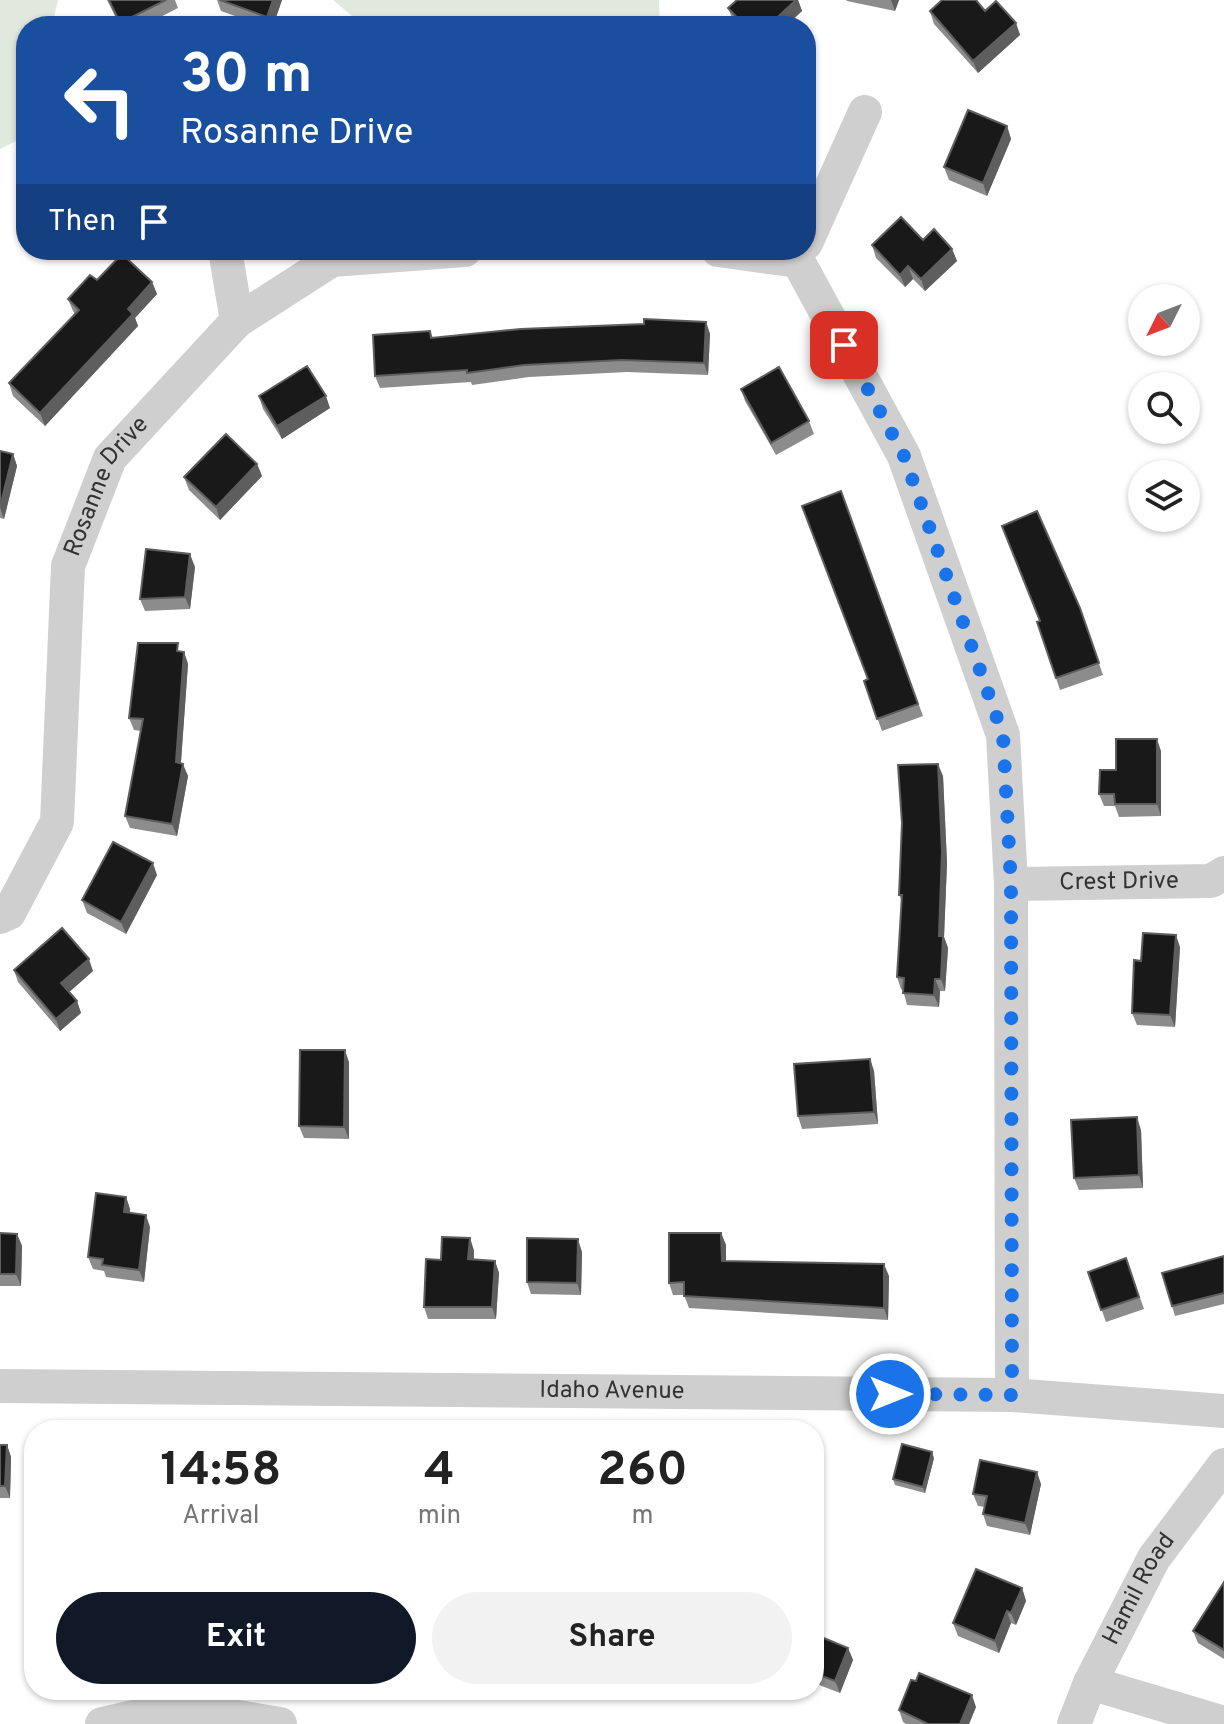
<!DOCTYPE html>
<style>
body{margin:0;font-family:Overpass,sans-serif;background:#f2f2f2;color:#222;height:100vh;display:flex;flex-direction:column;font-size:30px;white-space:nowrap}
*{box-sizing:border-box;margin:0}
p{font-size:26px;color:#767676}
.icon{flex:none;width:44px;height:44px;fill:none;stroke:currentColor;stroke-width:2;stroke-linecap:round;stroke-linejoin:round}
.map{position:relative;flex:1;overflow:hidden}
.details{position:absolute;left:24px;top:1420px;width:800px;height:280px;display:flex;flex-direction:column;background:#fff;border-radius:32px;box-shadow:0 2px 6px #0004}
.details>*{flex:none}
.top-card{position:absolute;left:16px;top:16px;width:800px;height:244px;border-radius:32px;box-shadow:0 2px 6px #0004;background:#1a4fa0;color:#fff;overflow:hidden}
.needle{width:52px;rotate:228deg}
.tools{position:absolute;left:1128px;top:284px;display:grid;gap:16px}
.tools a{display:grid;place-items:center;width:72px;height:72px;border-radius:50%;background:#fff;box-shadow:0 2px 6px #0004;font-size:40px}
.pin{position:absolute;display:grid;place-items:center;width:68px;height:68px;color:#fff;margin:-34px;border-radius:16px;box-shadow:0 4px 12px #0006}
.me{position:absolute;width:88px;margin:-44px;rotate:90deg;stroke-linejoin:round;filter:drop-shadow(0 0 6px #0008)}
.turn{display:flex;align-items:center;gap:28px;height:168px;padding:0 32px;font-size:36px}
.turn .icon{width:104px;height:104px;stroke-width:2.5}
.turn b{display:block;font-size:56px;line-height:68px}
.then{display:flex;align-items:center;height:76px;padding:0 32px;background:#0003;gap:16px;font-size:30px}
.eta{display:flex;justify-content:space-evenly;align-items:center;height:136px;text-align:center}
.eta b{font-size:48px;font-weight:700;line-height:56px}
.primary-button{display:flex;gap:16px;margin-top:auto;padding:16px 32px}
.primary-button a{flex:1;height:92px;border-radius:48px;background:#111827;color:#fff;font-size:32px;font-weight:700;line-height:92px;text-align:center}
.primary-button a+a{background:#f2f2f2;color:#222}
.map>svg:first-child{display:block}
.green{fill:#e1e8dd}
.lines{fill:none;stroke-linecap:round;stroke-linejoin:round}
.minor{stroke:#cfcfcf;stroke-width:34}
.wall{fill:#8c8c8c}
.shaded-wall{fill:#5e5e5e}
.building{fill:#191919;stroke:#5e5e5e;stroke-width:2}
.route{stroke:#1a73e8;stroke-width:14;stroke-dasharray:0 25.2}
.labels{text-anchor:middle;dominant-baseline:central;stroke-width:8;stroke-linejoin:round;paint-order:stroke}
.street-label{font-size:24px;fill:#323232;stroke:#fff}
</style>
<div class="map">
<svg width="1224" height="1724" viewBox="0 0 1224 1724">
<rect width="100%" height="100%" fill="#fff"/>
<path class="green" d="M0,0H58L52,26H26V136L0,149Z
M333,0H659L660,26H364Z"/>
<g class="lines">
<g class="minor">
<path d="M806,243L865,112"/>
<path d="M225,250L237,321"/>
<path d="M718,250L798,261L904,456L1003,735L1011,884L1012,1395"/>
<path id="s1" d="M1011,884L1211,881L1224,873"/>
<path id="s2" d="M0,917L9,913L57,822L68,566L110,458L237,321L332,260L465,250"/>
<path id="s3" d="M0,1386L1012,1395L1224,1411"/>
<path d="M1090,1683L1224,1723"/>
<path d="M102,1724L177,1707L280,1724"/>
<path id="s4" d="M1074,1724L1090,1683L1154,1558L1224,1465"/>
</g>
</g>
<path class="wall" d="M107,0H175L178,8L143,26H120Z
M217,0H282L273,26H263L221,11Z
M737,0H798L802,11L786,26H738L733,20L728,8Z
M846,0H899L895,11L847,1Z
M930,11L1016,23L1020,35L978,73L934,24Z
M1007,126L1011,139L987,196L949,180L944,167Z
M923,240L952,249L957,261L925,291L913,279L905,287L876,258L872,245Z
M97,280L152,282L157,294L135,318L138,326L45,426L13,396L9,383L75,314L73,311L68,299Z
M706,322L710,334L708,375L627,372L529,377L472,385L471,382L380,388L375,376L430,331L433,338Z
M741,389L809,421L814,434L776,455L745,401Z
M259,396L330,408L282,439L263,409Z
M0,451L13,454L17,466L4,519L0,518Z
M257,464L262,476L220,520L189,490L184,477Z
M841,491L923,716L882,731L864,681L868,679Z
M195,567L190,609L145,611L140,599Z
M1080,608L1103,675L1060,690L1037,622Z
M181,651L184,652L188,664L181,763L188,776L177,836L130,828L125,816L141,731L134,730L129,718Z
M1161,751V816L1119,817L1115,806H1104L1099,794L1116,770Z
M943,776L947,863L944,937L948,948L945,991H940L939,1007L907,1005L903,990L901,989L897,977L902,901L899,895Z
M157,875L126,934L87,913L82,900Z
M1180,947L1175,1027L1137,1025L1132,1013L1141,961Z
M14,970L93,971L69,992L77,1001L81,1013L60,1031L18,982Z
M870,1059L874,1071L878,1124L802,1129L798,1116Z
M349,1062V1139L304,1138L299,1126Z
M1141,1130L1143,1188L1079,1190L1074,1178Z
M126,1197L130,1209V1213L150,1227L144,1282L106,1277L104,1271L93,1269L88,1257Z
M0,1233L17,1234L22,1246L21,1286H0Z
M721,1233L726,1245V1261L889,1276L888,1320L689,1308L684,1295H673L669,1283Z
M470,1238L474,1251V1260L495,1261L499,1273L496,1319H428L424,1307L441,1260Z
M582,1252L581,1295L531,1294L527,1282Z
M1224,1256V1304L1175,1316L1172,1306Z
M1126,1258L1144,1309L1106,1322L1088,1272Z
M0,1445H7L11,1457L10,1498H0Z
M934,1458L925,1493L895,1485L893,1479Z
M1041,1484L1030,1535L987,1526L983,1514L985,1507L978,1506L973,1494Z
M1224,1582V1659L1198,1643L1193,1631Z
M1022,1588L1026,1601L1016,1625L1011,1623L999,1653L958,1636L953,1623Z
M814,1634L848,1648L853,1660L840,1693L814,1683Z
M976,1707L969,1724H906L903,1722L899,1710Z"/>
<path class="shaded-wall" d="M273,0H282L273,26H271L267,17Z
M796,0H798L802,11L786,26H768Z
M891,0H899L895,11Z
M1016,23L1020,35L978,73L973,61Z
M1007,126L1011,139L987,196L983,183Z
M952,249L957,261L925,291L921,279Z
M908,266L913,279L905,287L900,275Z
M152,282L157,294L135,318L138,326L45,426L40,413L128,309Z
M706,322L710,334L708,375L704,363Z
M326,396L330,408L282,439L277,426Z
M13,454L17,466L4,519L0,507Z
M257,464L262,476L220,520L216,507Z
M190,554L195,567L190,609L185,597Z
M184,652L188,664L180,774L176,762Z
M1157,739L1161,751V816L1157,804Z
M183,764L188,776L177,836L172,824Z
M938,764L943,776L947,863L944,937L948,948L945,991L941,979L939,936Z
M153,863L157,875L126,934L121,922Z
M1176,935L1180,947L1175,1027L1170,1015Z
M89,959L93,971L66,995L61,983Z
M935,979L940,991L939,1007L934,995Z
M77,1001L81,1013L60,1031L56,1019Z
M345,1050L349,1062V1139L344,1127Z
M870,1059L874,1071L878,1124L874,1112Z
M1137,1117L1141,1130L1143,1188L1139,1175Z
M126,1197L130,1209L128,1224L124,1212Z
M146,1215L150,1227L144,1282L139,1270Z
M721,1233L726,1245V1273L722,1261Z
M17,1234L22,1246L21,1286L16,1274Z
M470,1238L474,1251L473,1271L468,1259Z
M578,1239L582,1252L581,1295L577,1283Z
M495,1261L499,1273L496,1319L492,1307Z
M884,1264L889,1276L888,1320L884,1308Z
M7,1445L11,1457L10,1498L5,1486Z
M932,1452L934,1458L925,1493L923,1487Z
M1037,1472L1041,1484L1030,1535L1025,1523Z
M1022,1588L1026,1601L1016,1625L1011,1613Z
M1007,1611L1011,1623L999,1653L995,1641Z
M848,1648L853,1660L840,1693L835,1681Z
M972,1695L976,1707L969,1724H960Z"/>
<path class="building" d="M109,0H166L120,23Z
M220,0H273L267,17Z
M737,0H796L768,26H745L728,8Z
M942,0H976L985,11L996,1L1016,23L973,61L930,11Z
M329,19L332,26H314Z
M968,110L1007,126L983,183L944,167Z
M901,217L923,240L934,229L952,249L921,279L908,266L900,275L872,245Z
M122,254L152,282L128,309L133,314L40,413L9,383L79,310L68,299L90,275L97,280Z
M644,319L706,322L704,363L622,360L524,365L467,373V370L375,376L373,335L430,331L431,338L521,329L644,324Z
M307,366L326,396L277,426L259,396Z
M779,367L809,421L771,443L741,389Z
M226,434L257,464L216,507L184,477Z
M0,451L13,454L0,507Z
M841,491L918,704L877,719L864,681L868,679L802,506Z
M1037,511L1080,608L1099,663L1056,678L1037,622L1040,621L1002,526Z
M146,549L190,554L185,597L140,599Z
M138,643H178L177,651L184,652L176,762L183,764L172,824L125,816L143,719L129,718Z
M1116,739H1157V804H1115L1114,794H1099L1100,770H1116Z
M938,764L942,851L939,936H943L941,979H935L934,995L903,993L904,978L897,977L902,895H899L902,823L898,765Z
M113,842L153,863L121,922L82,900Z
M62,928L89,959L61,983L77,1001L56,1019L14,970Z
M1143,933L1176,935L1170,1015L1132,1013L1134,960L1141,961Z
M300,1050H345L344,1127L299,1126Z
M870,1059L874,1112L798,1116L794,1064Z
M1137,1117L1139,1175L1074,1178L1071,1120Z
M96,1193L126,1197L124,1212L146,1215L139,1270L102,1265L103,1259L88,1257Z
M0,1233L17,1234L16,1274H0Z
M669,1233H721L722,1261L884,1264V1308L684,1296V1282L669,1283Z
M442,1237L470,1238L468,1259L495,1261L492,1307H424L426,1259L441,1260Z
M527,1238L578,1239L577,1283L527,1282Z
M1224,1256V1293L1172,1306L1162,1273Z
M1126,1258L1139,1297L1101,1310L1088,1272Z
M902,1444L932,1452L923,1487L893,1479Z
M0,1445H7L5,1486H0Z
M980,1460L1037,1472L1025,1523L983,1514L987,1496L973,1494Z
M976,1569L1022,1588L1011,1613L1007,1611L995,1641L953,1623Z
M1224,1582V1650L1193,1631Z
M814,1634L848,1648L835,1681L814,1673Z
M919,1673L972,1695L960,1724H928L899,1710L911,1680L916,1681Z"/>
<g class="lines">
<path class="route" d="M844,345L904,456L1003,735L1011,884L1012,1395L890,1394"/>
</g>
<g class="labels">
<g class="street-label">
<text stroke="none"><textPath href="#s2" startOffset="458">Rosanne Drive</textPath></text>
<text stroke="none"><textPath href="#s1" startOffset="108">Crest Drive</textPath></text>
<text stroke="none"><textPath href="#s3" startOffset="612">Idaho Avenue</textPath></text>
<text stroke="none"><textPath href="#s4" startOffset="150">Hamil Road</textPath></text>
</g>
</g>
</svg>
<div class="tools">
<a><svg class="needle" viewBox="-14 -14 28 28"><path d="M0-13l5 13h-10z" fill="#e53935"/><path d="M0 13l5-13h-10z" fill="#767676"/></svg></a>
<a><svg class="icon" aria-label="search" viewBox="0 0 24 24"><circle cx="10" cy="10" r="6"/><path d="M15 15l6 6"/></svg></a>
<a><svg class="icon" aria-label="layers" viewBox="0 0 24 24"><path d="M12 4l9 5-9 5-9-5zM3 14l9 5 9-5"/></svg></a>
</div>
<div class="pin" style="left:844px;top:345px;background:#d93025"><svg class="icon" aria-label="arrive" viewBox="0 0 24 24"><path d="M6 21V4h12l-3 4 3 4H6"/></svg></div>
<svg class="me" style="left:890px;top:1394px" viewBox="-20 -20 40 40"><circle r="17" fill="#1a73e8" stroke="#fff" stroke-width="3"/><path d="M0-11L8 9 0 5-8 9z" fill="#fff"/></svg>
<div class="top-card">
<div class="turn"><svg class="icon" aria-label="left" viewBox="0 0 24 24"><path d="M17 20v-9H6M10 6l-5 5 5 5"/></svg><div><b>30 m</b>Rosanne Drive</div></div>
<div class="then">Then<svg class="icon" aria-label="arrive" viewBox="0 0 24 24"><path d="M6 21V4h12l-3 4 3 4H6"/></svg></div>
</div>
<section class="details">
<div class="eta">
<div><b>14:58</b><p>Arrival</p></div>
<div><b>4</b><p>min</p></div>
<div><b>260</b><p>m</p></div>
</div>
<div class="primary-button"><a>Exit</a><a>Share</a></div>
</section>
</div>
